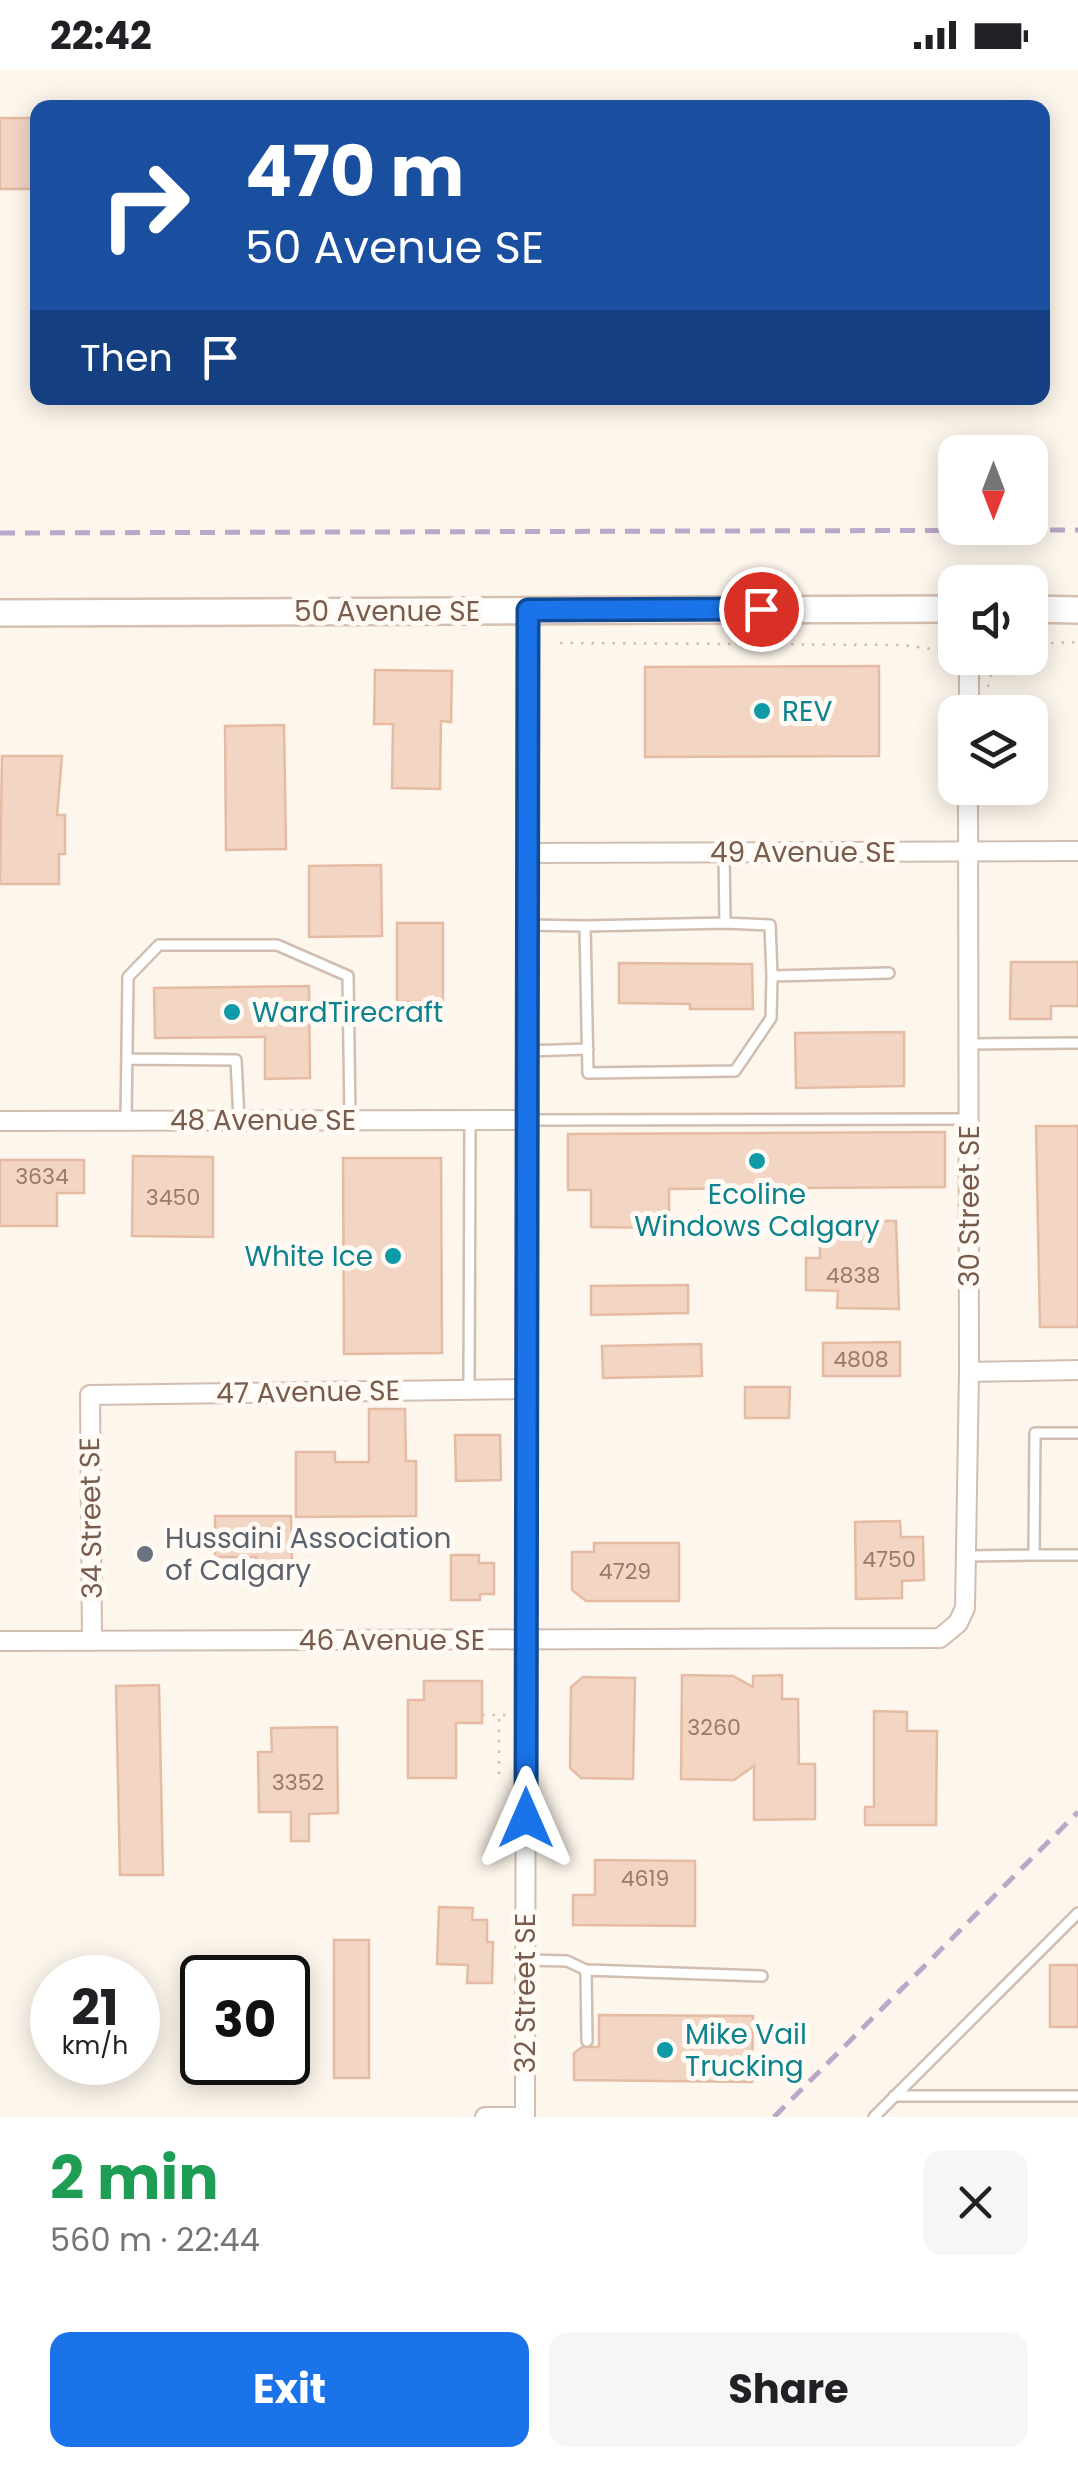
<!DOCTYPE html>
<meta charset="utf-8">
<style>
body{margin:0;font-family:Poppins,sans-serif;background:#f6f6f6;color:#202124;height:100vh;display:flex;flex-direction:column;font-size:38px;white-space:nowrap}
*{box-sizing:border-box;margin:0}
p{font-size:32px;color:#757577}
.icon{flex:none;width:55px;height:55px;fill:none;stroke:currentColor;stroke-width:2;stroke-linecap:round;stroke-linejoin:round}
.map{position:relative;height:2047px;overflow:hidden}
.sheet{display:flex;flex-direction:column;background:#fff;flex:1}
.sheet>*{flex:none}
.hud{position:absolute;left:30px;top:30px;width:1020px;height:305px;border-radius:20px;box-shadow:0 5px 25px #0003;background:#1a4fa0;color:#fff;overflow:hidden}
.needle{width:65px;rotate:180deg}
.tools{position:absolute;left:938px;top:365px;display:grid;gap:20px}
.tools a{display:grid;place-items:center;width:110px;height:110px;border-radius:20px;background:#fff;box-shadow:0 5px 25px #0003;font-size:50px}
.speed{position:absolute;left:30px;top:1885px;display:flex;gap:20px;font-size:50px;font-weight:700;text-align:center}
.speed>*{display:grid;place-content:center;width:130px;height:130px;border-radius:50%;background:#fff;box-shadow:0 5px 25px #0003;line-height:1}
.speed small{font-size:25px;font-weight:400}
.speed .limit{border:5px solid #111;border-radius:15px;background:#fff;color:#111}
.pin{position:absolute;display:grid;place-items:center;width:85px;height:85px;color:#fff;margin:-42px;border:5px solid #fff;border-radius:50%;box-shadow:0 2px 10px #0007}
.me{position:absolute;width:110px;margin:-55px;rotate:0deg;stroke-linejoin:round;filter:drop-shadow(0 0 8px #0008)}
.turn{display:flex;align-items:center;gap:35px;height:210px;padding:0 50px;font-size:45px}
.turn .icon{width:130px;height:130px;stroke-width:2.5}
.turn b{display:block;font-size:70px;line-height:85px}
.then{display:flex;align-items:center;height:95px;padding:0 50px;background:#0003;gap:20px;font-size:38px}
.round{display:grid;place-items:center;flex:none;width:105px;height:105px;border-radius:20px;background:#f6f6f6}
.summary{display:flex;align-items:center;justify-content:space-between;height:170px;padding:0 50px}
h1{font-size:60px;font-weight:700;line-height:75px;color:#1e9e55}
.primary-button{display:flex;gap:20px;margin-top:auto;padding:20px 50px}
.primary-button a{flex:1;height:115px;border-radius:20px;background:#1a73e8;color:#fff;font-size:40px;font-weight:700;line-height:115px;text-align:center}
.primary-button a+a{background:#f6f6f6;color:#202124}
.status{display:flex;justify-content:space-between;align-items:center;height:70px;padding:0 50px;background:#fff;direction:ltr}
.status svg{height:28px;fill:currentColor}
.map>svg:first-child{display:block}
.building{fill:#f3d5c3;stroke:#e6bba3;stroke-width:2.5}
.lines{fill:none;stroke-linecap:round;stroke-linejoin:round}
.lane-casing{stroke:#d1beb0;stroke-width:14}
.street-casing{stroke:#d1beb0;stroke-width:22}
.secondary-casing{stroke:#d6c0b0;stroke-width:30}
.path{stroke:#d9b8a5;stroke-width:2.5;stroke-dasharray:2.5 8;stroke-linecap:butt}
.lane{stroke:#fff;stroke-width:9}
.street{stroke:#fff;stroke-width:18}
.secondary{stroke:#fff;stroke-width:25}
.rail{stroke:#b9a8c9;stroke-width:5;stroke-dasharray:15 10;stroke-linecap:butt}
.route-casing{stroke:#114b97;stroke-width:25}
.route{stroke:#1a73e8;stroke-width:18}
.culture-dot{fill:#0f9aa8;stroke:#fffaf3;stroke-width:4}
.worship-dot{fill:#6b7280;stroke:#fffaf3;stroke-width:4}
.labels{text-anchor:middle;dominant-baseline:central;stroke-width:10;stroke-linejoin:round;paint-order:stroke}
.number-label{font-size:22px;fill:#987a6a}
.street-label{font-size:28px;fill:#7a5c4d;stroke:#fffaf3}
.culture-label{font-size:28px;fill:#0d838f;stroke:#fffaf3;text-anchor:start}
.worship-label{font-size:28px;fill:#5b616d;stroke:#fffaf3;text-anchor:start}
</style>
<div class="status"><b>22:42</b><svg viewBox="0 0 49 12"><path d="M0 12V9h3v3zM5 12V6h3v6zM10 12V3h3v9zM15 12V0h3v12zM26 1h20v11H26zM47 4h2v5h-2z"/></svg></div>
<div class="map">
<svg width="1078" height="2047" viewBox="0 0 1078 2047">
<rect width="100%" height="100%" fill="#fdf6ec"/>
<path class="building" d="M0,48H38V119H0Z
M879,596V686L645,687V597Z
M375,600L452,601L451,652L441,651L440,719L392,718L393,654H374Z
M284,655L286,779L226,780L225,656Z
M2,686H62L57,745H65V784H59V814H0Z
M381,795L382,866L309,867V796Z
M397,853H443V932H397Z
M1011,892H1078V936H1051V949H1010Z
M619,893L752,894L753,939H690V934L619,933Z
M309,916L310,1008L265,1009V967L155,968L154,918Z
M904,962V1016L796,1018L795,963Z
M1036,1056H1078V1257H1040Z
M945,1062V1117L669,1119V1158L591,1157V1120H568V1064Z
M133,1086L213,1087V1167L132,1166Z
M343,1088H441L442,1283L344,1284Z
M0,1090H84V1123H57V1156H0Z
M820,1150L896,1151L899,1239L837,1238L838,1221L806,1220V1188H820Z
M688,1215V1243L591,1245V1216Z
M900,1272V1306H823V1273Z
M701,1274L702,1306L603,1308L602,1276Z
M745,1317H790L789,1348H745Z
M369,1339H405L406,1391H416V1446L296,1447V1382H335V1392H369Z
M455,1365H500L501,1410L456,1411Z
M215,1446H291L292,1497H256V1487H215Z
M900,1451L901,1467H923L924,1510L902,1511V1528L856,1529L855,1452Z
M594,1473H679V1531H586L572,1520V1482H594Z
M451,1485H479V1493H494V1524H480V1530H451Z
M682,1605L733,1606L753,1617V1606L782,1605V1629H798L799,1694H815V1749L754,1750V1696L734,1710L681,1709Z
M583,1607L635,1608L633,1709L581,1708L570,1698L571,1617Z
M424,1611H482V1653H456V1708H408V1630H424Z
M159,1615L163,1805H120L116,1616Z
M874,1641L907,1642V1661H937L936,1755H865V1737H874Z
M337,1657L338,1743L309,1744V1771H291V1742H259L258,1682H272L271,1658Z
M595,1790L695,1791V1856L573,1855V1825H595Z
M439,1837L473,1838L472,1850H487V1872H493L492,1913H467L468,1895L437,1894Z
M334,1870H369V2008H334Z
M1050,1895H1078V1957H1050Z
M599,1945L753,1946L752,2012L574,2010V1983L582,1977H599Z"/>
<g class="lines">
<g class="lane-casing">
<path id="lane" d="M1030,648H1031
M724,782L725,853L585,856L588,1003L735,1001L771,948L772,906L889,903
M725,853L770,855L772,906
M528,855L585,856
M968,974L1078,973
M527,981L588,979
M127,989L236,990L239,1050
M126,1050L128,907L159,875H277L348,906L350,1050
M527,1050L968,1049
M469,1320L470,1050
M1034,1485H1078
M967,1486L1034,1485L1035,1363H1078
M525,1890L567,1891L586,1900L762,1906
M586,1900L587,1971
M894,2026H1078
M874,2047L1078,1843"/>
</g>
<g class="street-casing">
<path id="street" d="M969,642V588
M527,783L1078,781
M0,1051L527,1050
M969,1302L1078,1300
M0,1571L940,1568L958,1553L965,1538L969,1302L968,718
M92,1571L90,1325L526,1319
M485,2047H525L528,540"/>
</g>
<g class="secondary-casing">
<path id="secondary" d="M1030,539L1078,540
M0,543L955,539"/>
</g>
<path class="path" d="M560,573L902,575L947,581
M1030,574L1078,572
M988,617L993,597L1001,588
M482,1645H498
M499,1704V1645H507"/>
<use href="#lane" class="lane"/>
<use href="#street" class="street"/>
<use href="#secondary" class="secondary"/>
<path class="rail" d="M0,463L1078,460
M774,2047L1078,1742"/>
</g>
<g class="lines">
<g class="route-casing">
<path id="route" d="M526,1748L528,540L761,539"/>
</g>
<use href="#route" class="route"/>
</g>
<g class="culture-dot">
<circle cx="762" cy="641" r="10"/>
<circle cx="232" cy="942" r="10"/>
<circle cx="757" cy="1091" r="10"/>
<circle cx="393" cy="1186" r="10"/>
<circle cx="665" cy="1980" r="10"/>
</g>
<circle class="worship-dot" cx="145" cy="1484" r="10"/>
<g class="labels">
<g class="number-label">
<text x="42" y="1106">3634</text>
<text x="173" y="1127">3450</text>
<text x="853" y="1205">4838</text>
<text x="861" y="1289">4808</text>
<text x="889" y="1489">4750</text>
<text x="625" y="1501">4729</text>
<text x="714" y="1657">3260</text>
<text x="298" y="1712">3352</text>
<text x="645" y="1808">4619</text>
</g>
<g class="street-label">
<text x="387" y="541">50 Avenue SE</text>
<text x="803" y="782">49 Avenue SE</text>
<text x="263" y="1050">48 Avenue SE</text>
<text transform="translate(969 1136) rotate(-90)">30 Street SE</text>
<text transform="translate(308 1322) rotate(-1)">47 Avenue SE</text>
<text transform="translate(91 1448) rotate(-91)">34 Street SE</text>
<text x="392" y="1570">46 Avenue SE</text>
<text transform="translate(525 1923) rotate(-90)">32 Street SE</text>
</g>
<g class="culture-label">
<text x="782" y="641">REV</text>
<text x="252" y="942">WardTirecraft</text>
<text x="757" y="1124" text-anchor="middle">Ecoline<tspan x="757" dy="32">Windows Calgary</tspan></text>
<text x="373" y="1186" text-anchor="end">White Ice</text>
<text x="685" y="1964">Mike Vail<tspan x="685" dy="32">Trucking</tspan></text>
</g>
<g class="worship-label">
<text x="165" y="1468">Hussaini Association<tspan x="165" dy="32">of Calgary</tspan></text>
</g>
</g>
</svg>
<div class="tools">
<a><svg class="needle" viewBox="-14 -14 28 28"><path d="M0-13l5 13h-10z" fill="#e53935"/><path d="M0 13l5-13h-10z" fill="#757577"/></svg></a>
<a><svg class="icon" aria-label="sound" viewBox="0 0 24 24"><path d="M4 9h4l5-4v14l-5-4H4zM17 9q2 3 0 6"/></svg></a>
<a><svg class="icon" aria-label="layers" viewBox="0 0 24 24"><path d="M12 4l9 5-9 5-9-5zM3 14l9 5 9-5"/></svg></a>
</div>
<div class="speed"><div>21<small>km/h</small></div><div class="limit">30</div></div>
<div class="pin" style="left:761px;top:539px;background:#d93025"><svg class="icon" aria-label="arrive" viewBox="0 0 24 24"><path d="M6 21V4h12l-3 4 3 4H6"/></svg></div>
<svg class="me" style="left:526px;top:1748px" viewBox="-20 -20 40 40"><path d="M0-17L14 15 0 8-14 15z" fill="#1a73e8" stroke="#fff" stroke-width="4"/></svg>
<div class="hud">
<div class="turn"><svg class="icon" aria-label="right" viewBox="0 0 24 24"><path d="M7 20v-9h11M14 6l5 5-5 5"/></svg><div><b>470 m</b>50 Avenue SE</div></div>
<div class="then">Then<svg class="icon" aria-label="arrive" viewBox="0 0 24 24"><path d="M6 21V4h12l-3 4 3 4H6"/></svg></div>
</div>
</div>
<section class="sheet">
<div class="summary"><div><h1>2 min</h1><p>560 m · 22:44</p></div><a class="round"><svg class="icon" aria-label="close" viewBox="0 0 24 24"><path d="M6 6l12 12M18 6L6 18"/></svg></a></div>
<div class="primary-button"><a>Exit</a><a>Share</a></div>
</section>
